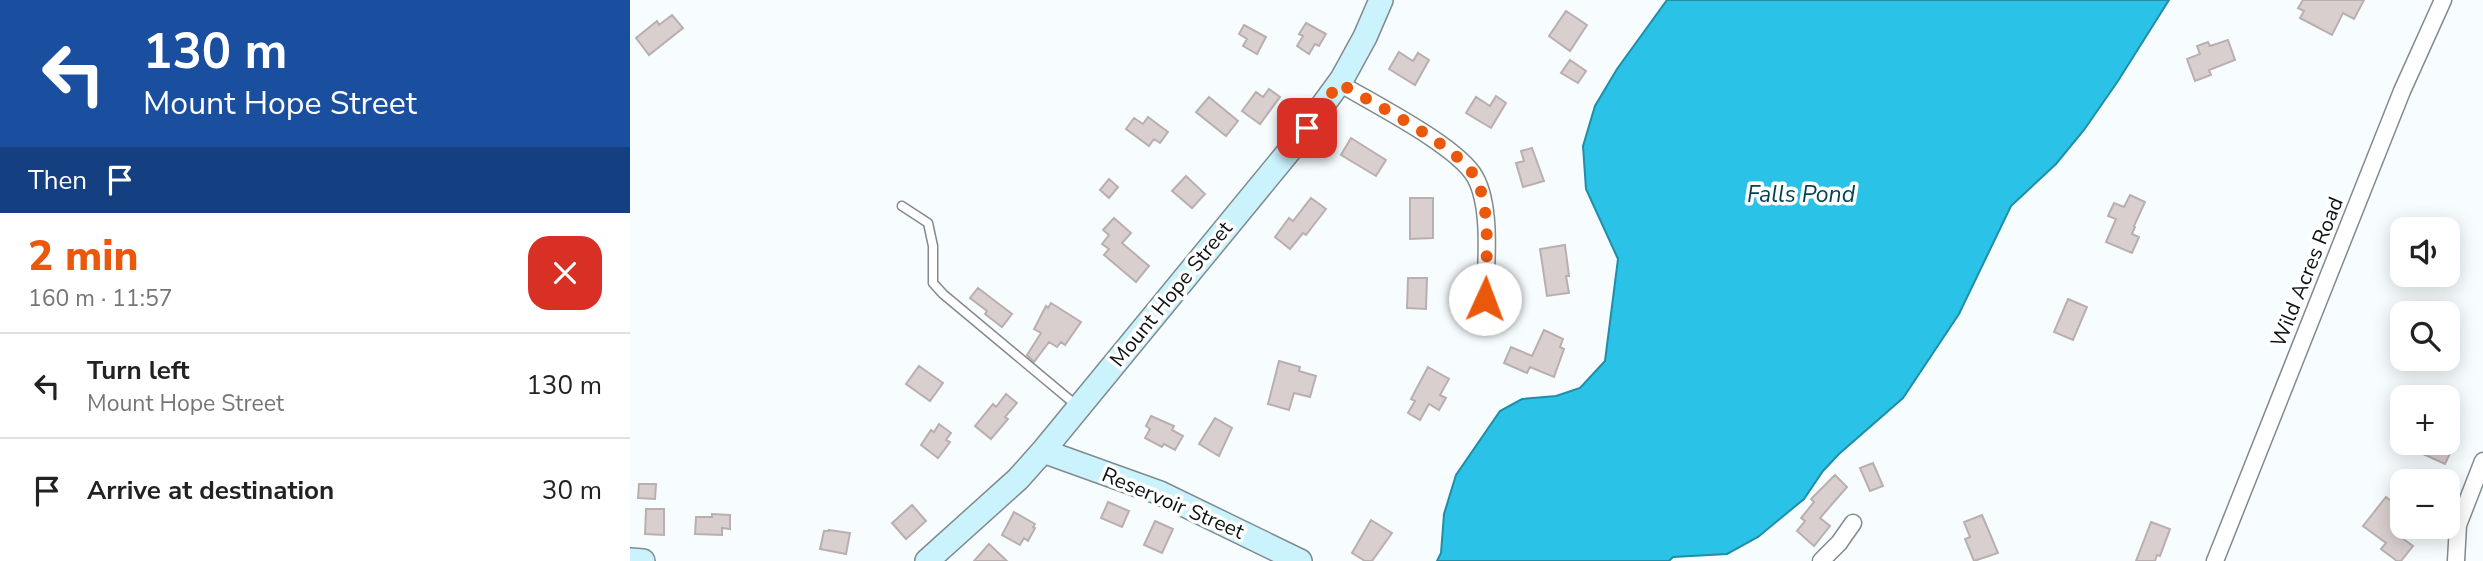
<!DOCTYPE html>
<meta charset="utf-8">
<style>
body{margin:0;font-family:"Nunito Sans",sans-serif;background:#f6f6f6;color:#222;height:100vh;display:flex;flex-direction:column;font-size:26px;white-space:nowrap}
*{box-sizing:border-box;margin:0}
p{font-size:23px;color:#767676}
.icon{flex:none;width:38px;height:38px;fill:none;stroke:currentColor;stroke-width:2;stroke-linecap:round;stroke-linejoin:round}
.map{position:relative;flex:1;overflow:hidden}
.panel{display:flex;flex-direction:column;background:#fff;width:630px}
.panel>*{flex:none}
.top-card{background:#1a4fa0;color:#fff;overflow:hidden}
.tools{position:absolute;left:1760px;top:217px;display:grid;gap:14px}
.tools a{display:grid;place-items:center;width:70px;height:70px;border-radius:14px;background:#fff;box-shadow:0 4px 18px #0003;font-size:35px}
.pin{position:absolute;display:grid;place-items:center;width:60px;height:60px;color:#fff;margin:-30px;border-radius:14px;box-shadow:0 4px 10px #0006}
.me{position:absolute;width:77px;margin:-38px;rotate:2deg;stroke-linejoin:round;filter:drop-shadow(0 0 5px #0008)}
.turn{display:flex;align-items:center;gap:24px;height:147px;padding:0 28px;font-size:32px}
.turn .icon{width:91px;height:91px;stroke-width:2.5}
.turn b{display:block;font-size:49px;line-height:60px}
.then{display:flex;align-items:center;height:66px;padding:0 28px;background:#0003;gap:14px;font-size:26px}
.round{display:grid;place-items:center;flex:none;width:74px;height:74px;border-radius:21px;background:#f6f6f6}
.summary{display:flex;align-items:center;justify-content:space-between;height:119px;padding:0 28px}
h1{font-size:42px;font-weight:800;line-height:52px;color:#ea580c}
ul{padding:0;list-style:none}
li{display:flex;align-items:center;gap:21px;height:105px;padding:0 28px;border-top:2px solid #e0e0e0}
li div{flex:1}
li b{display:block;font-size:26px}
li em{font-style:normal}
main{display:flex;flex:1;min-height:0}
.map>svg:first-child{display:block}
.water{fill:#2ac2e6;stroke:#228da7;stroke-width:2}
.building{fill:#dacfcf;stroke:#baafb0;stroke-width:2}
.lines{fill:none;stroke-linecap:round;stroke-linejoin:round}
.lane-casing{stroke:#818a8d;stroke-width:11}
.street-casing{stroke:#818a8d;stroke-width:19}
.secondary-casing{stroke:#818a8d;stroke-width:26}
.lane{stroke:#fff;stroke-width:8}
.street{stroke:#fff;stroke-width:16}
.secondary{stroke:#caf3fe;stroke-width:23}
.route{stroke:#ea580c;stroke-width:12;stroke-dasharray:0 21.6}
.labels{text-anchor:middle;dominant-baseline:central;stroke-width:7;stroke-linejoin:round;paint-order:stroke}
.street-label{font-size:21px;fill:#0e1213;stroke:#fff}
.water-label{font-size:23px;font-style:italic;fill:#034453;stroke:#fff}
</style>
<main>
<section class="panel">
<div class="top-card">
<div class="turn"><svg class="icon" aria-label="left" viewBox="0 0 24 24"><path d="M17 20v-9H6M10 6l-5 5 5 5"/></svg><div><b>130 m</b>Mount Hope Street</div></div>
<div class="then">Then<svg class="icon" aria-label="arrive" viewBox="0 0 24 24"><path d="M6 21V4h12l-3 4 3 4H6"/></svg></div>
</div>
<div class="summary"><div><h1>2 min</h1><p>160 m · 11:57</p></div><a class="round" style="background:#d93025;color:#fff"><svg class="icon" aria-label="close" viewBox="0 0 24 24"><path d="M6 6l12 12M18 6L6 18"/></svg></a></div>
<ul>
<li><svg class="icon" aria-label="left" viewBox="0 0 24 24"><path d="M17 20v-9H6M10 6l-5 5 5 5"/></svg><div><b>Turn left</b><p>Mount Hope Street</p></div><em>130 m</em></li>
<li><svg class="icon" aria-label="arrive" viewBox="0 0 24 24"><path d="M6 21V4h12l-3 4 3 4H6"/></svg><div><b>Arrive at destination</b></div><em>30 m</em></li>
</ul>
</section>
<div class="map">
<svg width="1853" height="561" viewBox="0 0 1853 561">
<rect width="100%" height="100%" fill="#f7fdff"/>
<path class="water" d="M1037,0H1539L1488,81L1454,130L1426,164L1381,206L1329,314L1273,398L1209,454L1193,471L1174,499L1128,537L1097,554L1043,557L1039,561H807L811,553L814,514L826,475L870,411L892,399L926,396L950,388L975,361L988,259L956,189L953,146L965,106L987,69Z"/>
<path class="building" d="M1673,0H1734L1724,19L1713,13L1702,35L1670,18L1674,11L1668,8Z
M936,11L957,25L940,51L919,36Z
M42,15L53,28L19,55L6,38L27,21L29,25Z
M676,23L696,34L689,46L685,44L679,54L667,46L673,36L669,34Z
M614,25L636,37L627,54L613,46L617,39L609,34Z
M1598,40L1605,60L1579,70L1581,75L1565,81L1557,59L1570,54L1567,46L1578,42L1580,46Z
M769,52L783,61L788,53L799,60L785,85L759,69Z
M940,60L956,71L948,83L931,73Z
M639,89L650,97L630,124L612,111L626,92L633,97Z
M866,96L876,103L861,128L836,113L846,97L860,106Z
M579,97L608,121L596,136L566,112Z
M518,117L538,132L530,143L524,139L519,146L496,129L504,118L513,124Z
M721,138L756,160L746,176L711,155Z
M902,148L914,181L893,187L886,163L894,161L891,151Z
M556,176L575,194L562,208L542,191Z
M479,179L488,187L479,198L470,190Z
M1500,195L1515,202L1504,226L1505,227L1502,234L1509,237L1502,253L1476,242L1486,219L1478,216L1484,203L1494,207Z
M681,198L696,209L676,235L673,233L660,249L645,237L659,218L663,221Z
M780,198H803V238L780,239Z
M484,218L501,233L492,243L519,266L506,282L474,255L479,249L472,244L479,235L473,230Z
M935,245L939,276H936L939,293L917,296L910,249Z
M778,278H797L796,309L777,308Z
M348,288L382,314L372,327L355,314L357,311L340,298Z
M1438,299L1457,307L1443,340L1424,332Z
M421,303L451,322L435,345L431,342L427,347L419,342L404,362L397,355L411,333L404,329L416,306L418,308Z
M914,330L933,339L930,347L934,349L924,377L900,367L897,373L874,363L881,347L902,356Z
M649,361L670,367L669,371L686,376L680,397L664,393L659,410L638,404Z
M289,366L313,383L300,401L276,384Z
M798,367L819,379L810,395L816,398L809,410L799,404L790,420L778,413L785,401L781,399Z
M376,394L387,403L375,417L378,419L361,439L345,426L363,404L366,407Z
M521,416L544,426L542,430L553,436L545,450L534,444L532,447L515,438L520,429L516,426Z
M585,418L602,428L589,456L569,444Z
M309,424L321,433L316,440L320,442L308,458L291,445L301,430L304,432Z
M1798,443H1825L1815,464L1793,454Z
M1243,463L1253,486L1240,491L1230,468Z
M1205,475L1217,487L1190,518L1200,526L1184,546L1167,531L1175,521L1171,518L1184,502L1181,499Z
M9,484H26L25,499L8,498Z
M1756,497L1773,510V522L1765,533L1783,546L1771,561H1767L1751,549L1756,543L1733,526Z
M478,502L499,511L492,527L471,518Z
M282,505L296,521L276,539L262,523Z
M16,509H34V535L15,534Z
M384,512L405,524L403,527L405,528L398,541L394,538L390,545L372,535Z
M82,514L100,515V529L92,528V535L65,534L66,517H82Z
M1352,515L1368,553L1344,561L1335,539L1340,537L1334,522Z
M741,520L762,533L742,561H735L722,553Z
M525,521L543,529L532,553L514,545Z
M1521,522L1540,529L1530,556L1527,555L1525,561H1506Z
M199,530L220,533L216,554L190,549L194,531H199Z
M359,544L377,561H344Z"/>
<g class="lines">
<g class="lane-casing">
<path id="lane" d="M272,206L298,223L303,246V283L313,294L446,405"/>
</g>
<g class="street-casing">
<path id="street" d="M709,83C742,103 828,146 845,177C862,207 856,264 855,299
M1191,561L1209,543L1223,523
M1585,561L1772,91L1813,0
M1826,561L1828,525L1853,461"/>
</g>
<g class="secondary-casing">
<path id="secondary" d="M413,451L530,493L670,561
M0,560L13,561
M297,561L388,479L413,451L660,150L712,79L735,37L751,0"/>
</g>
<use href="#lane" class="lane"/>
<use href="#street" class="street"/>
<use href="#secondary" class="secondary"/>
</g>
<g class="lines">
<path class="route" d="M677,128L709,83C742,103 828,146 845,177C862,207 856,264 855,299"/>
</g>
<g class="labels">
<g class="street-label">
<text transform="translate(1677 272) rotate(-68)">Wild Acres Road</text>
<text transform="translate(541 294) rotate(-51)">Mount Hope Street</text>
<text transform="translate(543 503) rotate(23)">Reservoir Street</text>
</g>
<g class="water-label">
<text x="1171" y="194">Falls Pond</text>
</g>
</g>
</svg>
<div class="tools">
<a><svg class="icon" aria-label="sound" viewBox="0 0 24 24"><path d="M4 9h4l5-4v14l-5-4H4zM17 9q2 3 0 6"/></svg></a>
<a><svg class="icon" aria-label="search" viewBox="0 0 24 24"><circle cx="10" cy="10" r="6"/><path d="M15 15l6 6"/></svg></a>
<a>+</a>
<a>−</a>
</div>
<div class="pin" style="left:677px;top:128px;background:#d93025"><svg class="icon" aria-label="arrive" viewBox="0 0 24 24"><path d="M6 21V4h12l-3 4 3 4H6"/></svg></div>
<svg class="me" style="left:855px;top:299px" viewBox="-20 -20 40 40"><circle r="19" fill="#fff"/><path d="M0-13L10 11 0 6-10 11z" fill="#ea580c"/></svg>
</div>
</main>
